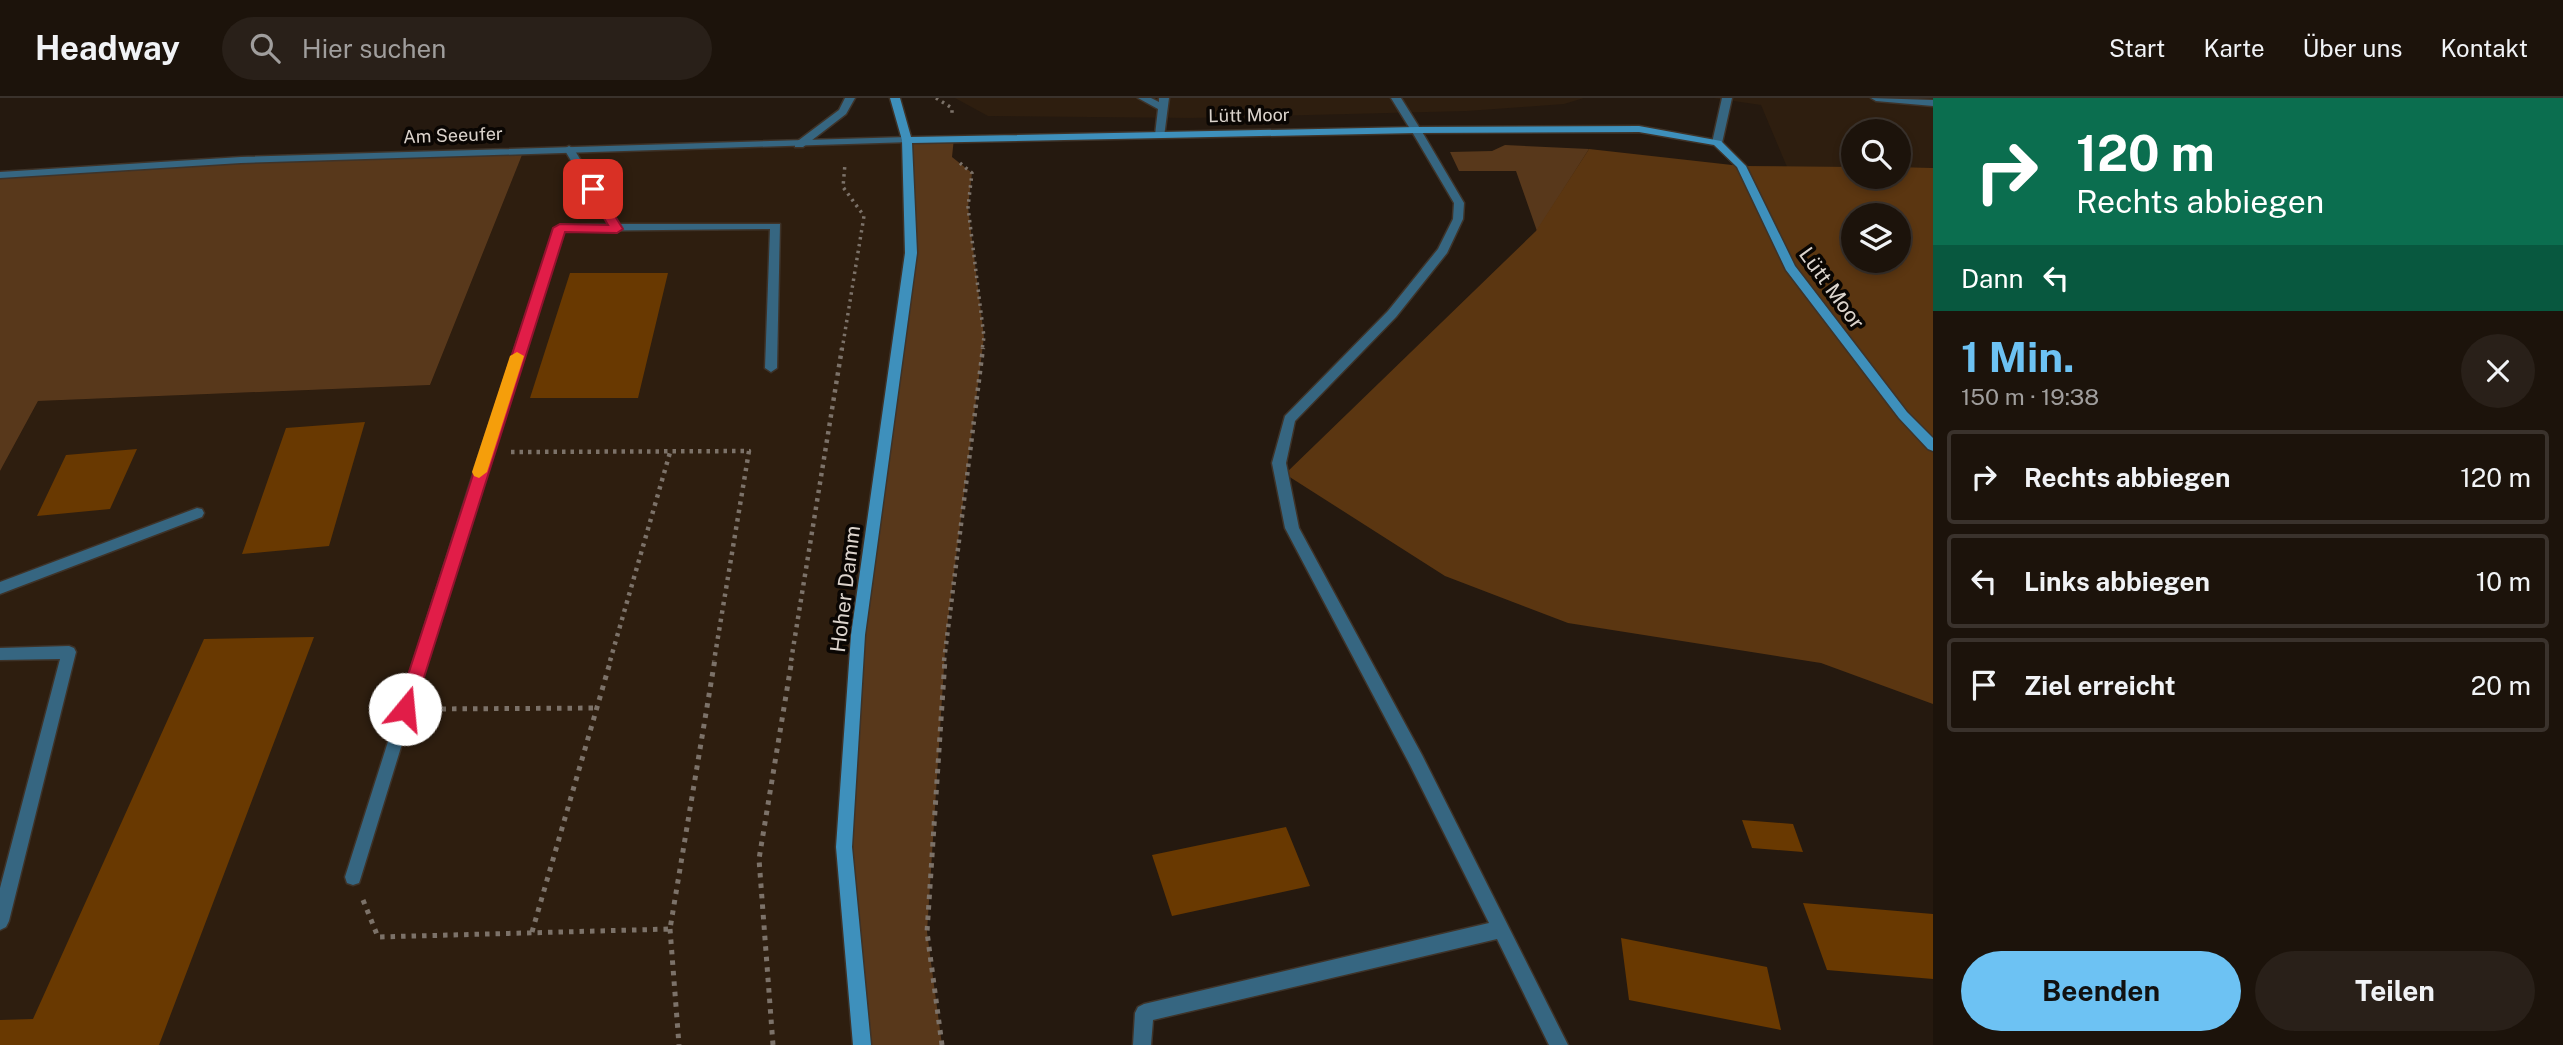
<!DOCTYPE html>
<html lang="de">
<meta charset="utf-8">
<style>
body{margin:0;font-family:"Public Sans",sans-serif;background:#292019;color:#f1f3f6;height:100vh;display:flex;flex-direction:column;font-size:26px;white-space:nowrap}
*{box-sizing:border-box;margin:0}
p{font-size:23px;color:#a09e9d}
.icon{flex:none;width:38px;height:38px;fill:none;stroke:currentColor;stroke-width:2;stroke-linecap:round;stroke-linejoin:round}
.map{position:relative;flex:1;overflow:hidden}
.panel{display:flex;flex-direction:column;background:#1c130b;width:630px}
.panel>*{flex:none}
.hud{background:#0b6e4f;color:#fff;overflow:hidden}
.tools{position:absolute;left:1841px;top:21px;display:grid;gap:14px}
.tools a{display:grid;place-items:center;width:70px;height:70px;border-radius:50%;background:#1c130b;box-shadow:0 4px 10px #0003,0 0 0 2px #3a322c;font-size:35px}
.pin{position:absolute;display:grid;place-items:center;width:60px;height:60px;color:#fff;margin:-30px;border-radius:14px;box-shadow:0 4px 10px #0006}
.me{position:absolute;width:77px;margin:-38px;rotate:17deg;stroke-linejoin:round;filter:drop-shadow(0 0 5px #0008)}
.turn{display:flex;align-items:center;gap:24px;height:147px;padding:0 28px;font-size:32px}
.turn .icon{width:91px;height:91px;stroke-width:2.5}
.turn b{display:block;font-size:49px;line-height:60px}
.then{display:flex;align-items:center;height:66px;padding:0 28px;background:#0003;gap:14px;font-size:26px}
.round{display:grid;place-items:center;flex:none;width:74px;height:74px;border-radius:37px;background:#292019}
.summary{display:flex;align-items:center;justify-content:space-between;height:119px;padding:0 28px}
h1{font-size:42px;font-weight:700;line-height:52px;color:#6dc2f3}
.button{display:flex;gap:14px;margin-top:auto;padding:14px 28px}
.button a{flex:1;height:80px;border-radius:42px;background:#6dc2f3;color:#111;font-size:28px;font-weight:700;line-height:80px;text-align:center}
.button a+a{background:#292019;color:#f1f3f6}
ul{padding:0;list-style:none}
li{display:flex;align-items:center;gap:21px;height:94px;margin:0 14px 10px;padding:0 14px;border:4px solid #3a322c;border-radius:7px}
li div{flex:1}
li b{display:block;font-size:26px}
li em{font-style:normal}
header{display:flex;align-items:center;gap:42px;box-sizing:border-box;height:98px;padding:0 35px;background:#1c130b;border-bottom:2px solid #3a322c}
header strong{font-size:33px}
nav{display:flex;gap:38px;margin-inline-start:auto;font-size:24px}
.search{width:490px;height:63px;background:#292019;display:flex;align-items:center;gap:18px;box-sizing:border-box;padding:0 24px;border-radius:38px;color:#a09e9d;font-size:26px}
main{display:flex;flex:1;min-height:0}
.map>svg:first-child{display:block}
.built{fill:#2e1e0f}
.green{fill:#58381b}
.forest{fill:#5b3611;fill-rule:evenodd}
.building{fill:#693901}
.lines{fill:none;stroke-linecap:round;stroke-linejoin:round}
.service-casing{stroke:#3e3329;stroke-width:3}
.minor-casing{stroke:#3e3329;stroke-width:3}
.secondary-casing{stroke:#3e3329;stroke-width:3}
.path-far2{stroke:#7c7269;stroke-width:3.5;stroke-dasharray:2.5 4.5;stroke-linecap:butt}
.path-far1{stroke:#7c7269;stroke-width:4.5;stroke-dasharray:3.5 5;stroke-linecap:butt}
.path{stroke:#7c7269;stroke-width:5;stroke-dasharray:4.5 6;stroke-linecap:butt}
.service{fill:#366681;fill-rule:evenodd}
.minor{fill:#366681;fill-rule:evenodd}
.secondary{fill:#3e90bc;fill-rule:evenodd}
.route{fill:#e11d48;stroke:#92132f;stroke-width:2}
.slow{fill:#f59e0b}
.labels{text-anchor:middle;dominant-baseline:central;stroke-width:7;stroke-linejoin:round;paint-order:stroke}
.far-street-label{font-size:18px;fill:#dbd3cc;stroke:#0a0603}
.street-label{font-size:21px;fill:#dbd3cc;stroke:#0a0603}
</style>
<header>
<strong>Headway</strong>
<div class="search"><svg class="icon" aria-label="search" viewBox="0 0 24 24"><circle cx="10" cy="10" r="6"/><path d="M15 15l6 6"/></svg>Hier suchen</div>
<nav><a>Start</a><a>Karte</a><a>Über uns</a><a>Kontakt</a></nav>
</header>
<main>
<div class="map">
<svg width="1933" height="947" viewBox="0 0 1933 947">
<rect width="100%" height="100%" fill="#25190f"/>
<path class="built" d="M955,0H1584L1564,6L1467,13L1190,20L988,18Z
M1713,0H1933V70L1899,69V33H1853V69H1787L1761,7Z
M907,42L911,155L862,947H0V373L38,303L430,287L524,52Z"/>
<path class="green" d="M954,40L952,59L972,75L968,109L984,239L946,538L927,834L942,947H862L844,749L858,537L911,155L907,42Z
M1505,47L1589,51L1537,133L1516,73H1459L1450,54L1492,53Z
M524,52L430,287L38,303L0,373V77L241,62Z"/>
<path class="forest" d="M1589,51L1741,68L1853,69V79H1899V69L1933,70V606L1821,565L1568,525L1445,478L1285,376L1536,133ZM1853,117H1899V163H1853Z"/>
<path class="building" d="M570,175H668L638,300H530Z
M365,324L329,448L242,456L286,330Z
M137,351L110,411L37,418L66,357Z
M314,539L159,947H0V922L33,921L204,541Z
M1742,722L1793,726L1803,754L1752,750Z
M1286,729L1310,788L1172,818L1152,757Z
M1803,805L1933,816V881L1827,872Z
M1621,840L1767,869L1781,932L1629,902Z"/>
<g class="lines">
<g class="service-casing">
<path id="service" d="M845,0H855L846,16L803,49H795V45L839,12Z
M1138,0H1151L1159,4V0H1169L1164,39L1155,37L1158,11Z
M1871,0L1933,2V8L1876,3Z
M1416,29L1421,32L1464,105L1463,121L1447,155L1396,219L1295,323L1286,365L1299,430L1422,657L1568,947H1549L1497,841L1153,922L1151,947H1133L1135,915L1138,909L1144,906L1489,825L1410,667L1285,430L1272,365L1285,318L1388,213L1438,151L1453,121L1454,105L1411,32Z
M569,48L574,51L619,126H780L777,270L771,274L765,270L770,131L564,133L492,354L361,779L359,785L353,787L347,785L345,779L480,354L555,130L560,127L609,126L564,51Z
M197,410L202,411L204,415L202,419L0,496V484Z
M69,548L74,550L76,554L9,823L6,829L0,832V790L60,561L0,562V550Z"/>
</g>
<g class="minor-casing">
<path id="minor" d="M1391,0H1401L1421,32L1420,34H1412Z
M1722,0H1732L1722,45L1717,48L1712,45Z
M907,39L912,42L911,44L241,65L0,80V74L241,59Z"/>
</g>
<g class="secondary-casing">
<path id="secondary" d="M890,0H900L911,39L1416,29L1639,28L1721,43L1746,68L1795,168L1907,314L1933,340V353L1928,351L1899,320L1786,172L1737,69L1714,47L1639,34L1416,35L912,45L917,155L865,537L852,749L871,947H853L836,749L851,537L905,155L902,42Z"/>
</g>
<path class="path-far2" d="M936,0L952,10V18
M960,65L972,75L968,109L984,239L982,252
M842,252L864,118L843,89L845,66"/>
<path class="path-far1" d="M511,354L749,353L714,563
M610,563L671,351
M791,563L842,250
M944,563L983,250"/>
<path class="path" d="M431,611L599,610
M363,802L378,839L670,831L715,561
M670,831L679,947
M532,834L611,561
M773,947L759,761L792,561
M942,947L927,834L945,561"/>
<use href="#service" class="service"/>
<use href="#minor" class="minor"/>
<use href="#secondary" class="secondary"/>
</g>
<path class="route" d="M589,89H597L623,131L617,135L565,134L414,611L405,618L397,611L553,130L560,126L608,127L587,91Z"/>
<path class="slow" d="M517,254L524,258L487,374L479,380L474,378L472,374L510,258Z"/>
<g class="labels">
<g class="far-street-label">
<text transform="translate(1249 17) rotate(-1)">Lütt Moor</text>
<text transform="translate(453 37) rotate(-2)">Am Seeufer</text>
</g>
<g class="street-label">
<text transform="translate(1832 190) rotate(54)">Lütt Moor</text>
<text transform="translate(845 491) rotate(-83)">Hoher Damm</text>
</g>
</g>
</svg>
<div class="tools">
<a><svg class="icon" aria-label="search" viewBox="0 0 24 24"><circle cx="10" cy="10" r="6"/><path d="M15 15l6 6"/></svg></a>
<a><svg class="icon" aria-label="layers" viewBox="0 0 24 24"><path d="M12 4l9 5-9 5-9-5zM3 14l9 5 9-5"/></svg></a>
</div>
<div class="pin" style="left:593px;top:91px;background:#d93025"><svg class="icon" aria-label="arrive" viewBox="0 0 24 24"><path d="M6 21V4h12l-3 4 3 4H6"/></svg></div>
<svg class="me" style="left:405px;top:611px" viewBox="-20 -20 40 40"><circle r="19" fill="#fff"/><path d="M0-13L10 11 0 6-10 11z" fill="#e11d48"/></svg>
</div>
<section class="panel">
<div class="hud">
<div class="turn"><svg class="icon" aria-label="right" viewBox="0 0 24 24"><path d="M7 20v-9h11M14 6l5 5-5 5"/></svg><div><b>120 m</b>Rechts abbiegen</div></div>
<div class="then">Dann<svg class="icon" aria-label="left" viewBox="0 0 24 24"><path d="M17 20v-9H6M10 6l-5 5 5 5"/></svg></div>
</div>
<div class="summary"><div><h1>1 Min.</h1><p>150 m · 19:38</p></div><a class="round"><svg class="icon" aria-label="close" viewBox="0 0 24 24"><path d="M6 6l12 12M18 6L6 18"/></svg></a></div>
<ul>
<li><svg class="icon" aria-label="right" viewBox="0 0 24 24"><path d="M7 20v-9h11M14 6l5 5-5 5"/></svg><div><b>Rechts abbiegen</b></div><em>120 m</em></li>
<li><svg class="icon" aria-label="left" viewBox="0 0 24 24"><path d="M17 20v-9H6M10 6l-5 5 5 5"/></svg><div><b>Links abbiegen</b></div><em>10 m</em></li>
<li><svg class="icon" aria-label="arrive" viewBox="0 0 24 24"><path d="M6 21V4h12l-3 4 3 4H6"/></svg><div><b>Ziel erreicht</b></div><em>20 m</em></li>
</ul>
<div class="button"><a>Beenden</a><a>Teilen</a></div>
</section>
</main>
